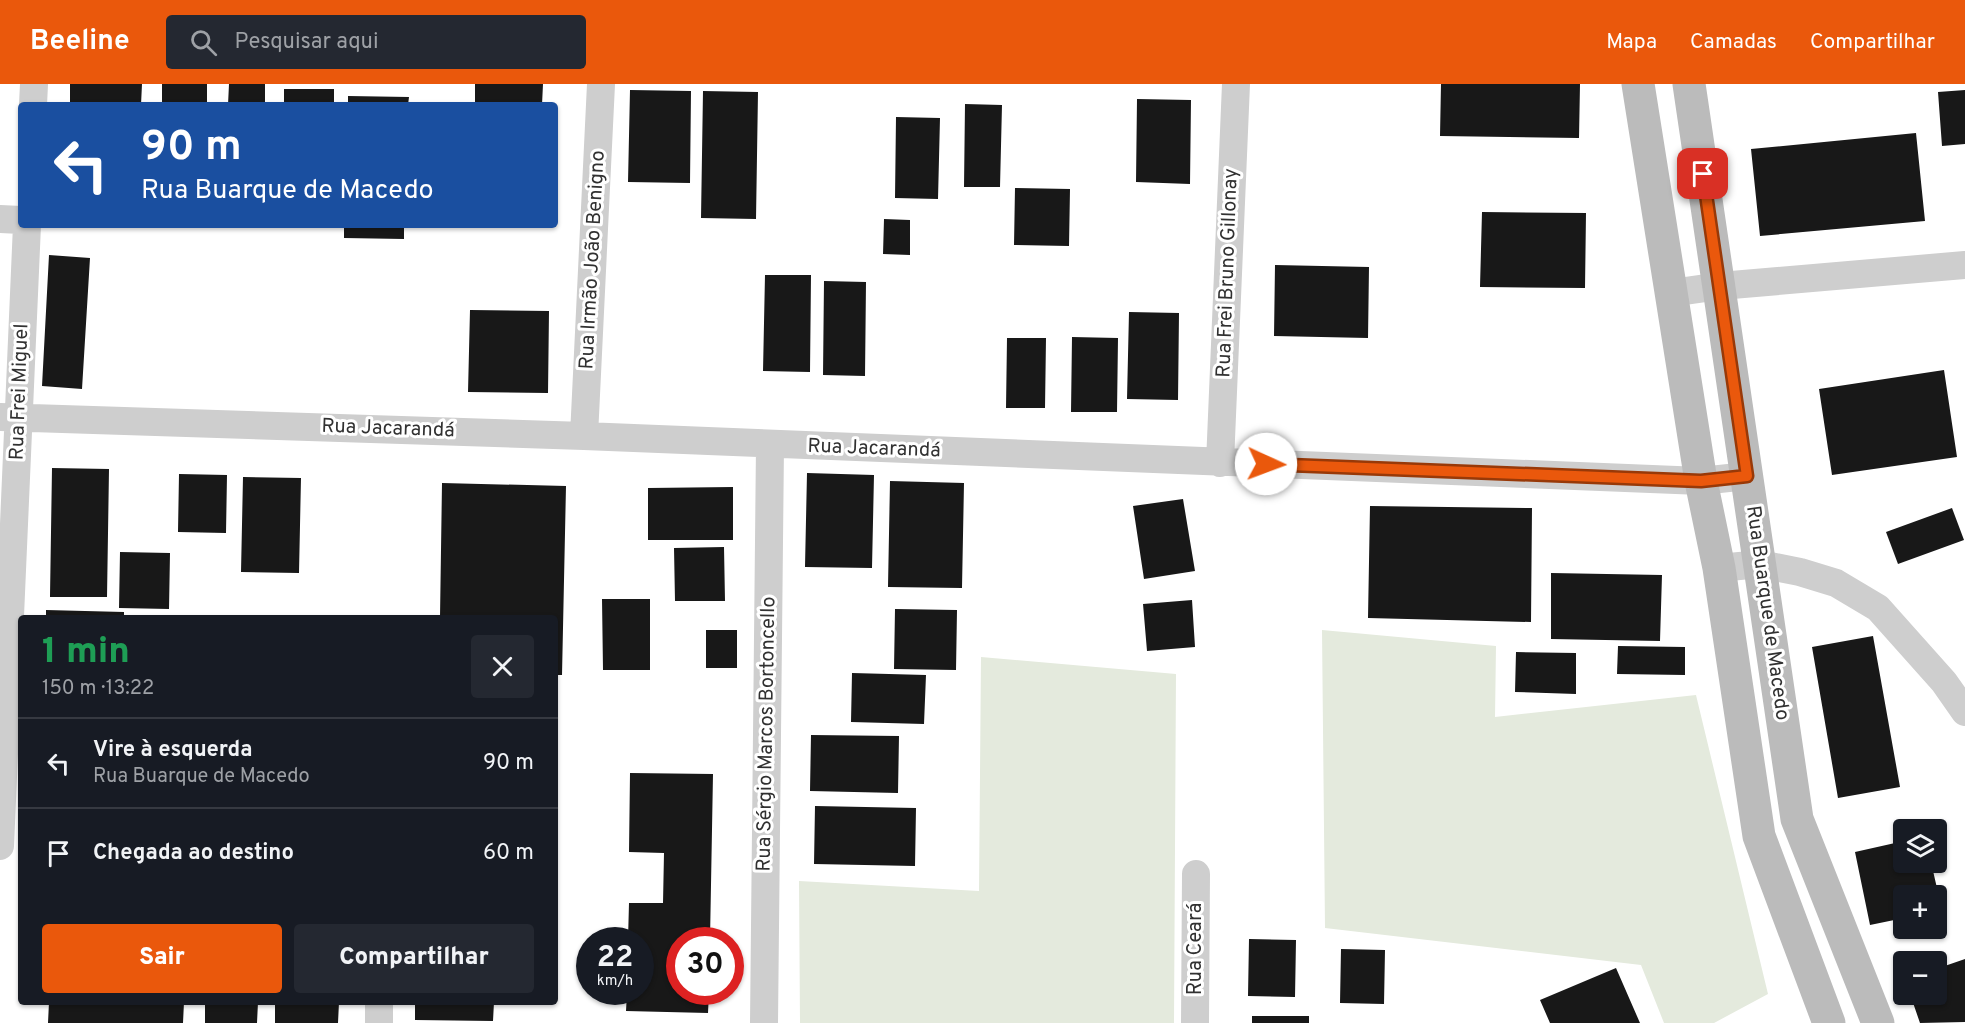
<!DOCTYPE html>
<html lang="pt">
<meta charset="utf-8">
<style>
body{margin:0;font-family:Overpass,sans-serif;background:#242831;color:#f1f3f6;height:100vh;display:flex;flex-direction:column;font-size:22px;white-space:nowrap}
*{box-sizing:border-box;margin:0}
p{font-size:20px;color:#9ea1a6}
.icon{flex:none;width:33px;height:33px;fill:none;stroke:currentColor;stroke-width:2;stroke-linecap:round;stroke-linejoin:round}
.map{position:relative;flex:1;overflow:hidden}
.side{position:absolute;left:18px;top:531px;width:540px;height:390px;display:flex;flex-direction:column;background:#171b24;border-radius:6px;box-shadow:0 2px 4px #0004}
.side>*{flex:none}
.top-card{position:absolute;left:18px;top:18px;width:540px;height:126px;border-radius:6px;box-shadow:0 2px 4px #0004;background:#1a4fa0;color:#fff;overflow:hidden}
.tools{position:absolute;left:1893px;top:735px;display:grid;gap:12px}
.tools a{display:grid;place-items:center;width:54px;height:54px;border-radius:6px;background:#171b24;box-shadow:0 2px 4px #0004;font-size:30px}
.speed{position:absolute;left:576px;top:843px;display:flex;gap:12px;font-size:30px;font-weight:700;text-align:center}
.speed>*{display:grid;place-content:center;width:78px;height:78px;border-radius:50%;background:#171b24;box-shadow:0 2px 4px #0004;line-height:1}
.speed small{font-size:15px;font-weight:400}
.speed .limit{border:9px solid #d22;background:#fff;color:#111}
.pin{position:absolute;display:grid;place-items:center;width:51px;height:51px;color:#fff;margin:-26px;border-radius:12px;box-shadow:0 3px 9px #0006}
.me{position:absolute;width:66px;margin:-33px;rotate:92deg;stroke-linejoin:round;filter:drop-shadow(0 0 4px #0008)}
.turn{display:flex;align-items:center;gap:21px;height:126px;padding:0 24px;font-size:27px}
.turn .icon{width:78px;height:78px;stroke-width:2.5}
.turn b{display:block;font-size:42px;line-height:51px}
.round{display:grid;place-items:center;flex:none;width:63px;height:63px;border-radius:6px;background:#242831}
.overview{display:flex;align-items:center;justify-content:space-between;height:102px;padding:0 24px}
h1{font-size:36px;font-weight:800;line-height:45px;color:#1e9e55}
.action{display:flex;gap:12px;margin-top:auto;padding:12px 24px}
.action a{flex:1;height:69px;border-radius:6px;background:#ea580c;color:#fff;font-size:24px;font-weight:800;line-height:69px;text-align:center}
.action a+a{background:#242831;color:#f1f3f6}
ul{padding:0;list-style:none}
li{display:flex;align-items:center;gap:18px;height:90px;padding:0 24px;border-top:2px solid #363941}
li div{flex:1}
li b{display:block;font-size:22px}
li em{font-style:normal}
header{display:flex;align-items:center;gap:36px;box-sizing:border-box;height:84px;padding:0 30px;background:#ea580c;color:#fff}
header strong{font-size:28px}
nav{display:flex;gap:33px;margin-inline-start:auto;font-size:21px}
.search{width:420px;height:54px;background:#242831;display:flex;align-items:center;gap:15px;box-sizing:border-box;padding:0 21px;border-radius:6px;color:#9ea1a6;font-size:22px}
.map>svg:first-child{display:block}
.green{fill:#e4eadd}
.building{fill:#181818}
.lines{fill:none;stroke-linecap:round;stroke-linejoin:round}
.minor{stroke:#cecece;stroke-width:28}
.secondary{stroke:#bbb;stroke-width:33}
.route-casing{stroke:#983908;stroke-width:15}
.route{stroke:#ea580c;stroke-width:10}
.labels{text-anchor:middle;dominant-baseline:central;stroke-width:6;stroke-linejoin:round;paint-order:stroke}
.street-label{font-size:20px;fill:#313131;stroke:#fff}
</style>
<header>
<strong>Beeline</strong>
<div class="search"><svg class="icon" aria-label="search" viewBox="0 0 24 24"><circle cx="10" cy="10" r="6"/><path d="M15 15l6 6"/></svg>Pesquisar aqui</div>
<nav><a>Mapa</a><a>Camadas</a><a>Compartilhar</a></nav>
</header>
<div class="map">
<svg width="1965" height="939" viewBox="0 0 1965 939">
<rect width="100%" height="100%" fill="#fff"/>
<path class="green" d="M1322,546L1496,562L1495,633L1696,611L1768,910L1714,939H1664L1641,881L1325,844Z
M981,573L1176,590L1174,939H800L799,797L979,807Z"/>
<path class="building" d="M70,0H142L141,21H70Z
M162,0H207V21H162Z
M229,0H265V21H228Z
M475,0H543L542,21H475Z
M1441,0H1580L1579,54L1440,52Z
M284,5H334V21H284Z
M630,6L691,7L690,99L628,98Z
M1965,6V60L1942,62L1938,8Z
M703,7L758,8L756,135L701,134Z
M348,12L409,13L408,21H348Z
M1137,15L1191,16L1190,100L1136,98Z
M965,20L1002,21L1000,103H964Z
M896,33L940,34L938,115L895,114Z
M1916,49L1925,137L1760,152L1751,65Z
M1015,104L1070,105L1069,162L1014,161Z
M1482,128L1586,129L1585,204L1480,203Z
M884,135L910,136V171L883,170Z
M344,141H404V155L344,154Z
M49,171L90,174L82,305L42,302Z
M1275,181L1369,183L1368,254L1274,252Z
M765,191H811L810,288L763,287Z
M824,197L866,198L865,292L823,291Z
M470,226L549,227L548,309L468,308Z
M1129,228L1179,229L1178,316L1127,315Z
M1072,253L1118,254L1117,328H1071Z
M1007,254H1046L1045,324H1006Z
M1944,286L1957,373L1832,391L1819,305Z
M52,384L109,385L107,513H50Z
M807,389L874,391L872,484L805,483Z
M179,390L227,391L226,449L178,448Z
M243,393L301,394L299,489L241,488Z
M890,397L964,399L962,504L888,503Z
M442,399L566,402L562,591H555V534H440Z
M733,403V456H648V404Z
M1183,415L1195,487L1144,495L1133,422Z
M1370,422L1532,424L1531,538L1368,534Z
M1952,424L1964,456L1898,480L1886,448Z
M724,463L725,517H675L674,464Z
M120,468L170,469L169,525L119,524Z
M1551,489L1662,491L1660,557L1551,555Z
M602,515H650V586H603Z
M1192,516L1195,563L1147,567L1143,520Z
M895,525L957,526L956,586L894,585Z
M46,526L124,528V534H46Z
M706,546H737V584H706Z
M1873,552L1900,703L1838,714L1812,563Z
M1618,562L1685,563V591L1617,590Z
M1516,568L1576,569V610L1515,608Z
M852,589L926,591L924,640L851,638Z
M811,651L899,652L898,709L810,707Z
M630,689L713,690L710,856H680V908H709L708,929L626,927L627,908H640V856H628L629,819H663L664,769L629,768Z
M815,722L916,724L915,782L814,780Z
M1904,757V778H1931L1942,826L1936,827V812H1904V834L1870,841L1855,768Z
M1249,855L1296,856L1295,913L1248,912Z
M1341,865L1385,866L1384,920L1340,919Z
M1965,875V938L1920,939L1910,910H1936V885Z
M1616,884L1640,939H1550L1540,916Z
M49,918H184L183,939H48Z
M205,918H258L257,939H205Z
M275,918H339L338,939H275Z
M415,918H494L493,937L415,936Z
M1252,932H1309V939H1252Z"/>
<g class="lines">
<path class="minor" d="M33,21L34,0
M0,135L21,136
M1671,209L1720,202L1965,181
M0,333L584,352L1701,397L1747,392
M584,352L601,0
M1220,379L1236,0
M1719,484L1760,480L1800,488L1836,499L1878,524L1944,598L1965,628
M0,762L27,141
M379,939V918
M764,939L770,361
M1195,939L1196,790"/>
<path class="secondary" d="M1638,0L1701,397L1719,484L1759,752L1829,939
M1689,0L1797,735L1878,939"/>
</g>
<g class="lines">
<g class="route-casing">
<path id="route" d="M1266,380L1701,397L1747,392L1703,90"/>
</g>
<use href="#route" class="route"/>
</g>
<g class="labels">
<g class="street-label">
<text transform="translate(593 176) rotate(-87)">Rua Irmão João Benigno</text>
<text transform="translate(1228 189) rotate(-88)">Rua Frei Bruno Gillonay</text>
<text transform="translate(20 308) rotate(-88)">Rua Frei Miguel</text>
<text transform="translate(388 345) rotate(2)">Rua Jacarandá</text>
<text transform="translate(874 365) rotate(2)">Rua Jacarandá</text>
<text transform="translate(1767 529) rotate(82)">Rua Buarque de Macedo</text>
<text transform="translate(767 650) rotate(-89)">Rua Sérgio Marcos Bortoncello</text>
<text transform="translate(1196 865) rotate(-90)">Rua Ceará</text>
</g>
</g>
</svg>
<div class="tools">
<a><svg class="icon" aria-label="layers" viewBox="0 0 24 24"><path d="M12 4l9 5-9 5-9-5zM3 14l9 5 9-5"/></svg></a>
<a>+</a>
<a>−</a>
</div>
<div class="speed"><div>22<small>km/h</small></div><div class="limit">30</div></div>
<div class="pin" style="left:1703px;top:90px;background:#d93025"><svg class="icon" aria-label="arrive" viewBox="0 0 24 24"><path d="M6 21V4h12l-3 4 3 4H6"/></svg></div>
<svg class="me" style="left:1266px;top:380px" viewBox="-20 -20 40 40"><circle r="19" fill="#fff"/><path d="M0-13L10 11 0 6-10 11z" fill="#ea580c"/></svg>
<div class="top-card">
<div class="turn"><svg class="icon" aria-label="left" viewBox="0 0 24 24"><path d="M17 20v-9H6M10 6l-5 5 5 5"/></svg><div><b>90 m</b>Rua Buarque de Macedo</div></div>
</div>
<section class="side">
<div class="overview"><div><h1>1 min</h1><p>150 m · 13:22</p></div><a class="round"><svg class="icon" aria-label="close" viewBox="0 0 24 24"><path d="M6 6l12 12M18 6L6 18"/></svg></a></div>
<ul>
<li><svg class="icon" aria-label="left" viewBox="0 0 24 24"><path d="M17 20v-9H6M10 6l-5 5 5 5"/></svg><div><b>Vire à esquerda</b><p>Rua Buarque de Macedo</p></div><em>90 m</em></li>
<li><svg class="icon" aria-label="arrive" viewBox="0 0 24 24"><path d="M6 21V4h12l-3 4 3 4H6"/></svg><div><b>Chegada ao destino</b></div><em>60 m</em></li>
</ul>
<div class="action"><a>Sair</a><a>Compartilhar</a></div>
</section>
</div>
